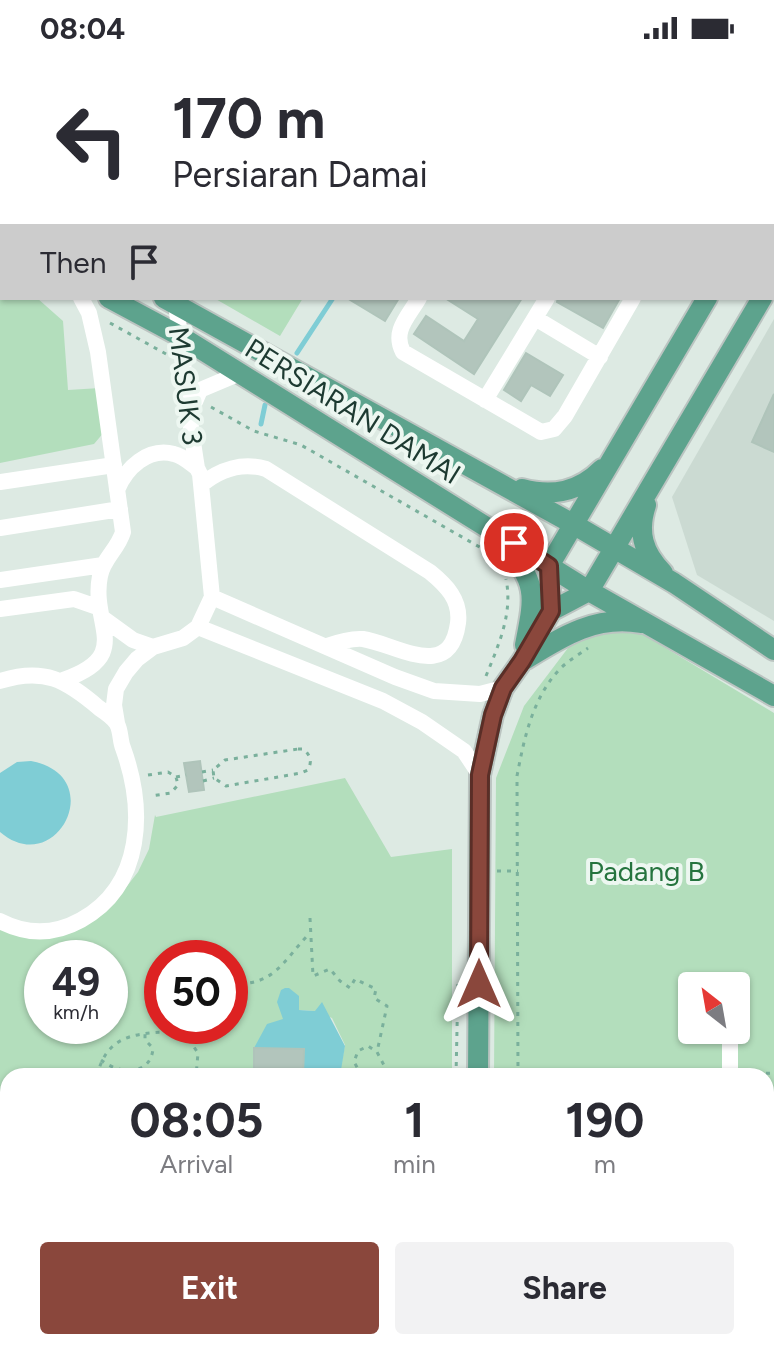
<!DOCTYPE html>
<style>
body{margin:0;font-family:Figtree,sans-serif;background:#f2f2f3;color:#2b2b33;height:100vh;display:flex;flex-direction:column;font-size:30px;white-space:nowrap}
*{box-sizing:border-box;margin:0}
p{font-size:26px;color:#7c7c81}
.icon{flex:none;width:44px;height:44px;fill:none;stroke:currentColor;stroke-width:2;stroke-linecap:round;stroke-linejoin:round}
.map{position:relative;flex:1;overflow:hidden}
.sheet{position:absolute;left:0px;top:1012px;width:774px;height:282px;display:flex;flex-direction:column;background:#fff;border-radius:24px 24px 0 0;box-shadow:0 2px 6px #0004}
.sheet>*{flex:none}
.banner{position:absolute;left:0px;top:0px;width:774px;height:244px;box-shadow:0 2px 6px #0004;background:#fff;color:#2b2b33;overflow:hidden}
.needle{width:52px;rotate:329deg}
.controls{position:absolute;left:678px;top:916px;display:grid;gap:16px}
.controls a{display:grid;place-items:center;width:72px;height:72px;border-radius:8px;background:#fff;box-shadow:0 2px 6px #0004;font-size:40px}
.speed{position:absolute;left:24px;top:884px;display:flex;gap:16px;font-size:40px;font-weight:700;text-align:center}
.speed>*{display:grid;place-content:center;width:104px;height:104px;border-radius:50%;background:#fff;box-shadow:0 2px 6px #0004;line-height:1}
.speed small{font-size:20px;font-weight:400}
.speed .limit{border:12px solid #d22;background:#fff;color:#111}
.pin{position:absolute;display:grid;place-items:center;width:68px;height:68px;color:#fff;margin:-34px;border:4px solid #fff;border-radius:50%;box-shadow:0 2px 8px #0007}
.me{position:absolute;width:88px;margin:-44px;rotate:0deg;stroke-linejoin:round;filter:drop-shadow(0 0 6px #0008)}
.turn{display:flex;align-items:center;gap:28px;height:168px;padding:0 40px;font-size:36px}
.turn .icon{width:104px;height:104px;stroke-width:2.5}
.turn b{display:block;font-size:56px;line-height:68px}
.then{display:flex;align-items:center;height:76px;padding:0 40px;background:#0003;gap:16px;font-size:30px}
.eta{display:flex;justify-content:space-evenly;align-items:center;height:136px;text-align:center}
.eta b{font-size:48px;font-weight:700;line-height:56px}
.button{display:flex;gap:16px;margin-top:auto;padding:16px 40px}
.button a{flex:1;height:92px;border-radius:8px;background:#8a473c;color:#fff;font-size:32px;font-weight:700;line-height:92px;text-align:center}
.button a+a{background:#f2f2f3;color:#2b2b33}
.status{display:flex;justify-content:space-between;align-items:center;height:56px;padding:0 40px;background:#fff;direction:ltr}
.status svg{height:22px;fill:currentColor}
.map>svg:first-child{display:block}
.built{fill:#cbdad2}
.green{fill:#b3debc;fill-rule:evenodd}
.water{fill:#7fcdd5}
.lines{fill:none;stroke-linecap:round;stroke-linejoin:round}
.stream{stroke:#7fcdd5;stroke-width:5}
.building{fill:#b2c5bc;stroke:#afc4ba;stroke-width:2}
.major-casing{stroke:#bbc4c1;stroke-width:24}
.path{stroke:#7ab09c;stroke-width:3;stroke-dasharray:4 6;stroke-linecap:butt}
.minor{stroke:#fff;stroke-width:16}
.major{stroke:#5da38d;stroke-width:20}
.route-casing{stroke:#5a2e27;stroke-width:20}
.route{stroke:#8a473c;stroke-width:14}
.labels{text-anchor:middle;dominant-baseline:central;stroke-width:8;stroke-linejoin:round;paint-order:stroke}
.street-label{font-size:28px;fill:#1d3a31;stroke:#edf7f1}
.park-label{font-size:28px;fill:#25743e;stroke:#edf7f1}
</style>
<div class="status"><b>08:04</b><svg viewBox="0 0 49 12"><path d="M0 12V9h3v3zM5 12V6h3v6zM10 12V3h3v9zM15 12V0h3v12zM26 1h20v11H26zM47 4h2v5h-2z"/></svg></div>
<div class="map">
<svg width="774" height="1293" viewBox="0 0 774 1293">
<rect width="100%" height="100%" fill="#ddeae3"/>
<path class="built" d="M774,263V565L697,519L672,441Z"/>
<path class="green" d="M72,0H271L274,2H71Z
M0,220L2,242H37L63,265L68,334L100,332L105,375L94,388L0,407Z
M214,242H303L280,280Z
M624,567L774,657V1293H493V1286H766V1020H494L496,722L524,650L571,588ZM692,930H736V974H692Z
M345,722L391,801L452,793V1020H339L345,989L332,962L315,955L299,954L254,992V1020H8V1165L2,1168L0,1163V872L30,883L120,839L138,816L149,793L155,759L156,761ZM42,902H110V970H42ZM162,902H230V970H162Z
M8,1167V1286H224L225,1293H0V1179L3,1170Z"/>
<path class="water" d="M31,705C110,720 56,824 0,776V717L17,706Z
M285,932H289L299,940V954L315,955L322,946L345,990L340,1020H303L304,993L254,992L267,968L283,963L277,946L281,934Z"/>
<g class="lines">
<path class="stream" d="M321,0L325,2
M297,297L333,242
M261,368L265,349"/>
</g>
<path class="building" d="M347,242H399L385,265Z
M445,242H522L474,318L414,278L426,260L464,285L478,263Z
M558,242H620L603,272L557,246Z
M526,297L563,319L550,340L531,329L521,345L504,334Z
M774,338V396L752,386Z
M200,705L204,734L189,736L184,707Z
M254,992L304,993L303,1020H254Z"/>
<g class="lines">
<g class="major-casing">
<path id="major" d="M772,133L774,129
M0,156L2,157
M0,183L2,184
M772,225L774,221
M109,242L180,280L589,535L774,640
M164,242L573,468L674,527L774,594
M522,433C553,441 579,436 602,413
M646,449C637,476 643,497 663,517
M503,487C538,528 535,538 525,589
M551,555L589,535L762,242
M526,603C563,580 596,559 641,567
M478,1020L480,719L493,659L503,632L522,605L551,555L549,510L707,242
M477,1286V1293"/>
</g>
<path class="path" d="M249,2L250,0
M0,211L2,212
M110,267L166,298
M211,351L254,375L301,389L483,493
M486,620C499,588 513,557 506,523
M298,693H304C311,701 312,705 308,714L301,717L226,730L214,722L213,714L225,704Z
M202,716L213,714
M148,719L168,716L176,721L178,729L171,737L151,740
M176,721L186,719
M203,725L214,722
M497,815H518
M310,862L313,920L330,913L340,925L350,932L355,923L376,933L374,942L387,950L377,996
M230,928C275,930 282,906 309,878
M183,975L198,997L196,1020
M101,1004C118,1018 151,1021 153,992L145,984V977
M746,1018L774,1017
M97,1020C108,973 143,978 183,975V970
M362,1020L354,1006L358,995L368,990L377,996L387,1015L386,1020
M456,1020L458,928
M518,1020L517,720C524,683 532,644 558,615C566,606 578,599 588,592
M0,1216L3,1220L8,1217
M0,1220L8,1225
M76,1286L83,1293
M182,1293V1286
M448,1293V1286
M516,1293V1286"/>
<path class="minor" d="M398,0L402,2
M16,2L17,0
M34,2V0
M427,2L428,0
M606,2L608,0
M770,2L771,0
M0,41L2,36
M0,67L2,69
M0,100L2,94
M419,242C408,261 392,275 403,296L541,376L554,373L565,360L633,242
M535,262L600,301
M485,344L547,242
M190,357L200,334L238,318
M0,426L114,409
M201,429C220,413 243,406 266,413L430,516C446,529 461,544 458,567C450,627 396,588 363,583C350,582 338,586 327,590
M117,434C126,412 148,391 174,398C183,400 190,407 197,412
M0,472L120,453
M0,524L103,509
M212,541L395,621L434,635L480,638L503,632
M0,553L74,543L100,552
M104,563L133,584L153,591
M198,571L383,645L422,666L464,695L480,719
M63,624C135,599 90,569 100,520C103,503 118,493 123,476L98,296L89,257L81,242
M0,625C44,611 66,624 99,652C105,656 114,662 117,668C121,675 120,685 123,692C145,753 144,829 81,864C54,879 27,879 0,865
M117,667L114,649L116,633L126,616L137,603L153,591L183,582L198,571L212,541L200,418L197,412C188,358 183,303 176,248
M730,1020V974
M766,1117L774,1113
M766,1133L774,1129
M766,1248L774,1257
M374,1286V1293
M733,1286L734,1293"/>
<use href="#major" class="major"/>
</g>
<g class="lines">
<g class="route-casing">
<path id="route" d="M479,928L480,719L493,659L503,632L522,605L551,555L549,510L514,487"/>
</g>
<use href="#route" class="route"/>
</g>
<g class="labels">
<g class="street-label">
<text transform="translate(186 330) rotate(83)">MASUK 3</text>
<text transform="translate(353 355) rotate(32)">PERSIARAN DAMAI</text>
</g>
<g class="park-label">
<text x="646" y="815">Padang B</text>
</g>
</g>
</svg>
<div class="controls">
<a><svg class="needle" viewBox="-14 -14 28 28"><path d="M0-13l5 13h-10z" fill="#e53935"/><path d="M0 13l5-13h-10z" fill="#7c7c81"/></svg></a>
</div>
<div class="speed"><div>49<small>km/h</small></div><div class="limit">50</div></div>
<div class="pin" style="left:514px;top:487px;background:#d93025"><svg class="icon" aria-label="arrive" viewBox="0 0 24 24"><path d="M6 21V4h12l-3 4 3 4H6"/></svg></div>
<svg class="me" style="left:479px;top:928px" viewBox="-20 -20 40 40"><path d="M0-17L14 15 0 8-14 15z" fill="#8a473c" stroke="#fff" stroke-width="4"/></svg>
<div class="banner">
<div class="turn"><svg class="icon" aria-label="left" viewBox="0 0 24 24"><path d="M17 20v-9H6M10 6l-5 5 5 5"/></svg><div><b>170 m</b>Persiaran Damai</div></div>
<div class="then">Then<svg class="icon" aria-label="arrive" viewBox="0 0 24 24"><path d="M6 21V4h12l-3 4 3 4H6"/></svg></div>
</div>
<section class="sheet">
<div class="eta">
<div><b>08:05</b><p>Arrival</p></div>
<div><b>1</b><p>min</p></div>
<div><b>190</b><p>m</p></div>
</div>
<div class="button"><a>Exit</a><a>Share</a></div>
</section>
</div>
